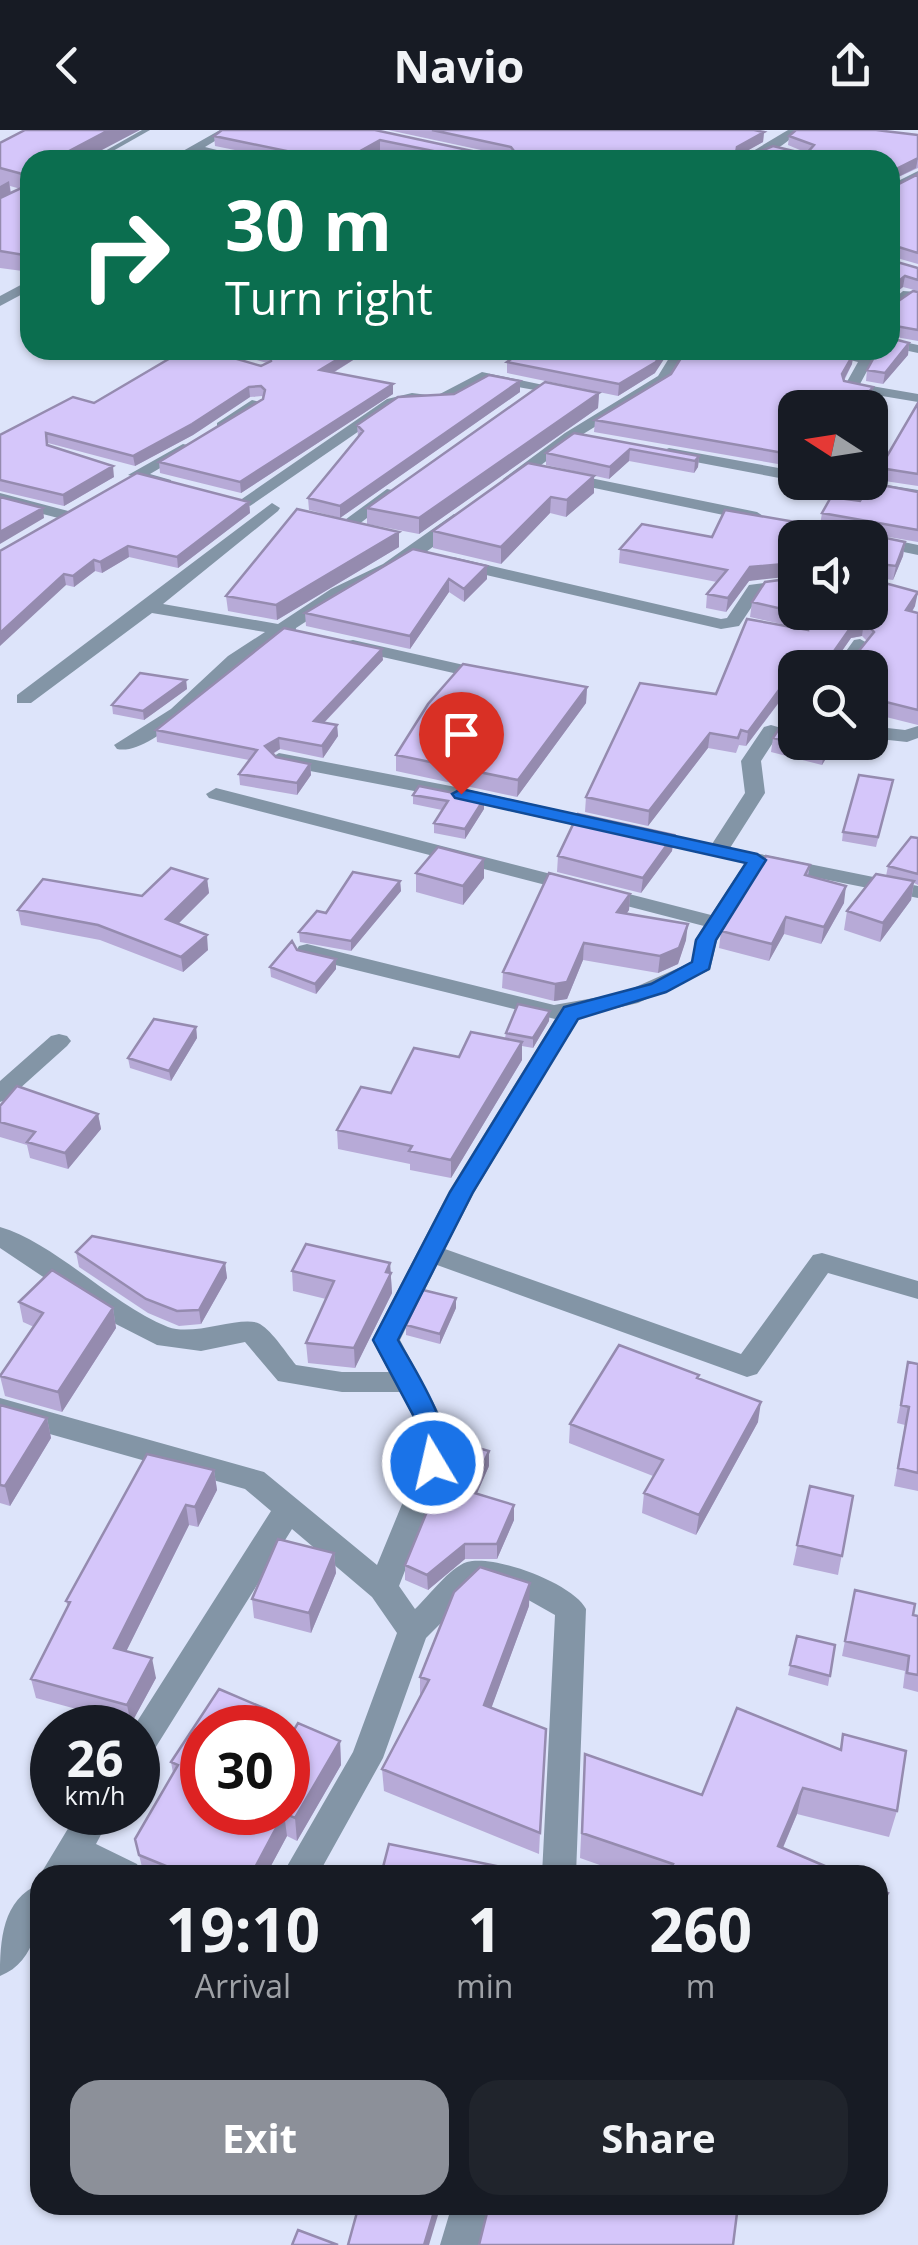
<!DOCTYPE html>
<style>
body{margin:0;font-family:"Open Sans",sans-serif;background:#20242c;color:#f1f3f6;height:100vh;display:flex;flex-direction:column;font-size:38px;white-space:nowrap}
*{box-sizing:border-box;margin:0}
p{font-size:32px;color:#9ea1a6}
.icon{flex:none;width:55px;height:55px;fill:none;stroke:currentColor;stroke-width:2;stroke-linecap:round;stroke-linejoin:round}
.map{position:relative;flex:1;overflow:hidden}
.side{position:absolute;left:30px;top:1735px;width:858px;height:350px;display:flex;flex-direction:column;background:#171b24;border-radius:30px;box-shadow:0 2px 8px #0004}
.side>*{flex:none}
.top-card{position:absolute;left:20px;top:20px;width:880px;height:210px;border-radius:30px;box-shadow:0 2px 8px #0004;background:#0b6e4f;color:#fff;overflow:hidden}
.needle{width:65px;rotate:282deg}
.fabs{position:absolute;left:778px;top:260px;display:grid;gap:20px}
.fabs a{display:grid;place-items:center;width:110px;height:110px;border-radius:20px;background:#171b24;box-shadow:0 2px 8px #0004;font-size:50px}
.speed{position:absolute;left:30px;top:1575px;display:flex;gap:20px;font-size:50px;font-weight:700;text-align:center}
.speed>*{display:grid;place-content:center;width:130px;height:130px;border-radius:50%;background:#171b24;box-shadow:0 2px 8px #0004;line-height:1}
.speed small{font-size:25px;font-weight:400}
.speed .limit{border:15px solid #d22;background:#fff;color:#111}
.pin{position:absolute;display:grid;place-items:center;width:85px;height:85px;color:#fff;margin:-102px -42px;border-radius:50% 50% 50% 0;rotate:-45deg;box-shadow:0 0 10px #0007}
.pin .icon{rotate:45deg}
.me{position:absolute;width:110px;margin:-55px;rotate:351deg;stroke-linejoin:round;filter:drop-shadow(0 0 8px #0008)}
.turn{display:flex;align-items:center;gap:35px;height:210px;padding:0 40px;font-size:45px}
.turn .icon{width:130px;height:130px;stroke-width:2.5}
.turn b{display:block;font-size:70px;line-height:85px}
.eta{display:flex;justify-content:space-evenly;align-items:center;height:170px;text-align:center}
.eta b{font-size:60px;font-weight:700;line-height:70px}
.action{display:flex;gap:20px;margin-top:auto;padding:20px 40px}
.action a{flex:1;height:115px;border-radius:30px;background:#8c9099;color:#fff;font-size:40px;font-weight:700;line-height:115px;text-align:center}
.action a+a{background:#20242c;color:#f1f3f6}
header{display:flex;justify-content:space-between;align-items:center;height:130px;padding:0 40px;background:#171b24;font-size:45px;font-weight:700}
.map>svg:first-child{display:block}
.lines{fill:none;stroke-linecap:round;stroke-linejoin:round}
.lane{fill:#8395a6;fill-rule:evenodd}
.street{fill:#8395a6;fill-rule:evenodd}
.wall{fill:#b7aad7;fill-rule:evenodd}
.shaded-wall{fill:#958baf}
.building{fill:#d5c6fa;stroke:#958baf;stroke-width:2.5;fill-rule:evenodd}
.route{fill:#1a73e8;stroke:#114b97;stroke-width:2.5}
</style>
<header><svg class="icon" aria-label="back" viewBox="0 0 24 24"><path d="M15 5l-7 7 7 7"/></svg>Navio<svg class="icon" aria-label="share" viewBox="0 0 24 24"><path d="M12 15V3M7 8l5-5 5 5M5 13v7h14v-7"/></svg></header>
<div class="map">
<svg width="918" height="2115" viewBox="0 0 918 2115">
<rect width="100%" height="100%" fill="#dde4fa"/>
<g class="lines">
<path class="lane" d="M142,0H150L97,30H89Z"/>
<path class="street" d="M220,0H233L205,17L257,30L197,22L181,30H167Z
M788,0H800C783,17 763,30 738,30Z
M918,41V49L890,64V55Z
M30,150V160L0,176V166Z
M903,161L918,162V170L911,168L890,183V172Z
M890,209L918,215V223L890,217Z
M674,220H688L668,252L575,309L515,355H503V349L565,303L658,246Z
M839,220H853L873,230L860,254L918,264V272L846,260L844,257L858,232L838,227Z
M482,242L581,263L574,267L484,251L443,274L412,271L397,275L250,376L236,373L387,269L412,263L436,266Z
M252,270L264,273L227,299H217V293Z
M183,314L196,317L150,344L171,350V356L128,345Z
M669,318L795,341V351L664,326V320Z
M561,342L757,382L765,387L757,392L556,350L553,347Z
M827,352H868L918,360V370Z
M387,359L401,362L350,401H338V395Z
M0,363L72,382L74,385L66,390L0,373Z
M272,373L280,378L278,381L163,474L278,494L331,459L383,434L454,384L468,387C421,436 351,461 296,498L295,505C240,514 164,628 117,619L114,615L171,579L228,526L265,502L152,483L31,573H17V565Z
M870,405L918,415V425L870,415V408H864Z
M453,427L721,489L727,488L749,455L795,449V459L761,463L739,496L721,499L447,436V428Z
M860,509L869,514L852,538H834L854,510Z
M353,510L495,542L498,546L489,551L347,519V511Z
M771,595L795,602V612H800L776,608L761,631L765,663L730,718L918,756V768L763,737L717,810L710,840L638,873L579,887L475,1061L445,1119L741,1224L813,1125L822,1123L918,1151V1169L828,1143L757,1244L747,1247L437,1135L400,1210L440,1285L447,1333L399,1456L415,1479C429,1466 449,1438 467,1432C495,1424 574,1454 586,1479L576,1745H542L555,1485L516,1463L478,1456L426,1508L383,1628L318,1745H282L353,1622L397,1503L372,1467L292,1399L149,1628L138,1632V1598H133L271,1381L245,1359L0,1290V1268L264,1342L377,1435L419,1333L412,1285L400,1262H342L278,1251L245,1212L201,1221L157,1215L106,1189L0,1118V1097C55,1113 111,1174 168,1197C195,1207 243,1184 260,1194C273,1202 286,1223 296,1235L342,1242H389L372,1210L449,1061L555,889L299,826L296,821L299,816L307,814L554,875L622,863L692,832L695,810L704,796L209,668L206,664L216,658L711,785L745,733L461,670L279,635L269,629L279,623L461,658L712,714L745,663L741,631L764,597Z
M870,596L905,600L918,596V608L907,612L870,608Z
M59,904L67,906L71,911L67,916L8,969L0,972V951L51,906Z
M78,1682H113L96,1714L137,1734L142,1745H90L79,1740L76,1745H40Z
M40,1754C40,1788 38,1831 0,1846C0,1811 2,1769 40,1754Z
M452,2075H490L480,2115H440Z"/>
</g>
<path class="wall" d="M375,0L486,24L495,23L388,0H754L764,2L763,12L743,23L806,24L807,23L788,15L789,6L918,5V38L890,51L891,58L918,44V134L890,126V30H430L380,20L361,30H284L215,16L214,6Z
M0,13L30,30V142L0,138ZM10,56L21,59L11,63Z
M890,128V130L918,138V161L903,157L890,167L891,176L918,162V211L890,206Z
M909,213L908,225L883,254L866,251L867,240L875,227L861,220H890Z
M222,220H369L333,243L393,254V264L241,363L160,343L159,332L263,269L262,266L250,267L193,305L135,336L48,313V315L114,347L64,376L0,361V305L94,273L267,233Z
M507,232L655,243L618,266L507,243Z
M852,234L844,251L873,257L872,268L864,278H795V337L594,302L595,290L671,244Z
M520,262L340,388L309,380L308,368L358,307L357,295L454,264Z
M599,263L598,278L419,404L367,394V378Z
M918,273V356L878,350L880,338Z
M574,303L699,326L698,337L694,343L629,331L609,349L546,335V323Z
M528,333L594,363L566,387L550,383L501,434L433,418V401Z
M918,362V412L871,404L905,412L903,426L893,450L870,447V408L749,451L726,482L706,478L707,464L717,452L619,433L620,419L712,407L838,398L820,395L822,383L860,371Z
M249,372L250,383L178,438L129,427L102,443L95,441L74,457L66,455L0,421Z
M399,402V417L277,490L228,481L226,466Z
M487,436V449L464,472L449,462L410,519L306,496L305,483Z
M752,472L915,476L912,482L918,483V595L870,583V538H795V599L779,594L781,579L787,562L746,616L739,615L736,623L708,618L648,696L585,682L586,667L799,498L750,487ZM862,506L867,511L854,527L839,525L851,508Z
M383,530L324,593L337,595L338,606L323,628L280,619L273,624L276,627L310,634L311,645L297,665L240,655L239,644L249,630L157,612L156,600Z
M186,550L187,559L144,590L113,584L112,575Z
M587,557L586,573L517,667L396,641V625Z
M773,608L795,612H836L822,635L771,622Z
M893,650L876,717L842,711L843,702Z
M413,665L484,669V679L465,709L434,703V693L442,680L413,674Z
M674,705L672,721L641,763L557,742L558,726Z
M918,708V755L914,753L911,770L880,812L844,800L847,781L886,746L888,736Z
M810,735L808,746L844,773L821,814L784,804L769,831L719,818L721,801Z
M416,743L484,748L463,775L416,762Z
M207,749L209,763L178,794L208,820L183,842L100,810L21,795L18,780L142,766Z
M400,751L401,761L351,821L300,812L299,802L326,783Z
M630,764L629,780L627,783L686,810L678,834L658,843L583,830L567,869L554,871L502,858L503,842Z
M297,820L336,839L316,864L271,847L270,837Z
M549,891L533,918L522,916V930L451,1048L410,1040V1034L338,1019L337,1000L391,963L459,927L505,908L506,903Z
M196,897L197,908L171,951L130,938L128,928Z
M0,976L98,984L101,999L68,1039L30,1028L27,1015L0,1007Z
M76,1122L225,1133L227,1148L201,1194L179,1196L148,1183L79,1137Z
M390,1133L392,1163L355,1238L308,1233L306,1213L326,1169L293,1161L292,1141Z
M19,1172L113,1178L116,1198L62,1282L5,1266L0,1246L34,1197L23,1192Z
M456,1178L440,1214L406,1205V1195Z
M908,1232L918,1234V1361L894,1356L905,1295L897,1293Z
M699,1248L758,1292L696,1405L642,1383L644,1363L653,1346L569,1313L570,1294Z
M0,1275L47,1288L51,1308L10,1376L0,1373Z
M489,1336L477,1363L514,1375V1390L497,1429H465L428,1460L405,1450V1435Z
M214,1340L217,1360L198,1397L189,1395L126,1521L156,1548L131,1594L36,1568L31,1549L68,1477L66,1471Z
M810,1356L853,1366L838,1445L793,1435Z
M334,1423L336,1443L311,1503L254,1488L252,1469Z
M855,1460L918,1486V1562L903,1558L905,1541L842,1526Z
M529,1476L491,1578L540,1703L539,1724L384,1661L382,1639L420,1567V1547Z
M797,1506L835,1515L828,1556L788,1545Z
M219,1559L202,1682L340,1611L341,1635L297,1711L287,1706L266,1745H144L135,1709L173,1643L171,1632Z
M843,1604L897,1681L889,1707L797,1684L783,1718L846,1745H628L580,1728L585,1624L702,1665L840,1620Z"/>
<path class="shaded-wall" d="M109,0H140L83,30H52Z
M764,2L763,12L736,27L737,17Z
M380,10V20L361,30H344Z
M534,23L533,30H518Z
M918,28L916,38L890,51V42Z
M9,51L11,67L0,73V56Z
M905,146L903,157L890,167V158Z
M909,213L908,225L883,254L885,243Z
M353,220H369L321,250L320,240Z
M663,220H670L655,243L618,266L619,254Z
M854,223L852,234L841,255L842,244Z
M520,251V262L340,388V376Z
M393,254V264L241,363L240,352Z
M249,257L250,267L193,305L135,336L133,326Z
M873,257L872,268L864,278H856Z
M599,263L598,278L419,404V388Z
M630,319L629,331L609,349L610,337Z
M699,326L698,337L694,343L695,331Z
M113,336L114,347L64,376L63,365Z
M594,346V363L566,387L567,370Z
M551,367L550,383L501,434V417Z
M249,372L250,383L178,438L177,427Z
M43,378L44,388L0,414V402Z
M399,402V417L277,490L276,475Z
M905,412L903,426L893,450L896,436Z
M128,416L129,427L102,443L100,432Z
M94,430L95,441L74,457L73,446Z
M795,433V446L749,451L726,482L728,468L750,437Z
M487,436V449L464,472V459Z
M64,444L66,455L0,516V503Z
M449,449V462L410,519V506Z
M918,462L915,476L904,494L906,480Z
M864,491L862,506L851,508L830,538L832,524L853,494Z
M382,519L383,530L315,602L314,591Z
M793,541L791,556L746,616L748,602Z
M186,550L187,559L144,590L143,581Z
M587,557L586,573L517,667L518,650Z
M337,595L338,606L323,628L322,616Z
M710,603L708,618L648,696L649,681Z
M279,608L280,619L265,628V616Z
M828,612H836L822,635L824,620Z
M310,634L311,645L297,665V653Z
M484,669V679L465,709V699Z
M674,705L672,721L641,763L643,748Z
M484,729V748L463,775V756Z
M207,749L209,763L168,804L166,789Z
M400,751L401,761L351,821V811Z
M914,751L911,770L880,812L883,793Z
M846,756L844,773L821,814L824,797Z
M630,764L629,780L616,798L617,782Z
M786,787L784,804L769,831L772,814Z
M688,794L686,810L678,834L658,843L660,826Z
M207,805L208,820L183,842L181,827Z
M584,813L583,830L567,869L554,871L555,854Z
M336,829V839L316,864L315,854Z
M550,881L549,891L533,918V908Z
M196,897L197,908L171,951L169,941Z
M522,912V930L451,1048V1030Z
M98,984L101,999L68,1039L65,1023Z
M225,1133L227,1148L201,1194L199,1180Z
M390,1133L392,1163L355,1238L354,1218Z
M456,1168V1178L440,1214V1204Z
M113,1178L116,1198L62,1282L58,1262Z
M761,1272L758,1292L696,1405L699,1385Z
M47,1288L51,1308L10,1376L5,1356Z
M489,1321V1336L471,1377V1362Z
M214,1340L217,1360L198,1397L195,1377Z
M186,1375L189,1395L118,1538L114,1518Z
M514,1375V1390L497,1429V1414Z
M465,1414V1429L428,1460L427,1445Z
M334,1423L336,1443L311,1503L309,1483Z
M530,1453L529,1476L484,1598V1575Z
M152,1528L156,1548L131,1594L127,1575Z
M266,1579L268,1598H258Z
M340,1611L341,1635L297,1711L295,1688Z
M803,1658L797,1684L773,1741L778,1716Z
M284,1683L287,1706L266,1745H251Z
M888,1763L881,1788L878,1794V1780Z
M436,2075H441L429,2115H424Z"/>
<path class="building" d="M25,0H109L52,30H30V46L0,38V13Z
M222,0H375L486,24L514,21L511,17L432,0H754L764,2L737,17L736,23L754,24L773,16L806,24L814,15L789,6L796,0H876L918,5V28L890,42V30H586L534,23L518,30H477L380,10L344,30H330L214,6Z
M918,44V123L892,115L890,117V47L891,58Z
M30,52V126L0,121V68L30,54Z
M890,128V130L918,138V150L905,146L890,158Z
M913,161L918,162V200L890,195V166L891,176Z
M890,208L909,213L885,243L867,240L878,220H890Z
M184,220H206L261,236L271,231L270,225L255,220H353L320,240L393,254L240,352L159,332L263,269L265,260L261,256L249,257L192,294L133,326L46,303L47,315L113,336L63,365L0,350V305L73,267L94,273Z
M524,220H663L656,232L619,254L507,232Z
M686,220H844L854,223L842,244L844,251L873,257L856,278H795V325L595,290L671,244Z
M489,245L520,251L340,376L308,368L363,301L357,295L398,267L454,264Z
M545,252L599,263L419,388L367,378Z
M918,273V344L880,338Z
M574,303L699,326L695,331L630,319L610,337L546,323Z
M528,333L594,346L567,370L551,367L501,417L433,401Z
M137,343L249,372L177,427L128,416L100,432L94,430L73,446L64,444L0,503V421Z
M871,353L918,362V400L822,383L831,367L860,371Z
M0,367L43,378L0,402Z
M297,379L399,402L276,475L226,466Z
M725,380L830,398H868L871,405L905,412L896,436L870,433V408H795V433L750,437L728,468L707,464L727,440L620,419L642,394L712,407Z
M413,419L487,436L464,459L449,449L410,506L305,483Z
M795,448V482L752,472L765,452Z
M870,449L918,462L906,480L918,483V580L870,568V538H795V583L781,579L793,541L748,602L741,600L738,608L710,603L649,681L586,667L640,553L716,564L747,489L808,500L807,485L795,482H870ZM864,491L874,502L854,527L832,524L853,494Z
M284,498L382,519L314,591L337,595L322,616L279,608L265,616L276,627L310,634L297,653L239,644L257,620L156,600Z
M463,534L587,557L518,650L396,625L428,574Z
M140,543L186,550L143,581L112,575Z
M780,597L795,600V612H828L824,620L773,608Z
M859,645L893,650L878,707L843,702Z
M419,656L484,669L465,699L434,693L448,671L413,665Z
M578,684L674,705L643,748L558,726Z
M911,707L918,708V744L888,736Z
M438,717L484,729L463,756L416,743Z
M766,726L810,735L805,745L846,756L824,797L786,787L772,814L721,801Z
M171,738L207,749L166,789L207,805L181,827L98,795L18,780L43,749L142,766Z
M353,742L400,751L351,811L299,802L317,781L326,783Z
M549,743L630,764L617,782L688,794L679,818L660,826L584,813L567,852L555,854L503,842Z
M876,744L914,751L883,793L847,781Z
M292,811L297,820L336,829L315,854L270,837Z
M518,874L550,881L533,908L506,903Z
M154,889L196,897L169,941L128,928Z
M471,902L522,912L451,1030L409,1021L412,1016L337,1000L361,957L391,963L414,918L459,927Z
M17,956L98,984L65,1023L27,1012L35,1002L0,992V976Z
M92,1106L225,1133L199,1180L177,1181L146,1169L76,1122Z
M306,1114L390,1133L386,1142L391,1143L354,1218L306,1213L334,1151L292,1141Z
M52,1140L113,1178L58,1262L0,1246L43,1183L19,1172Z
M423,1160L456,1168L440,1204L406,1195Z
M619,1215L699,1245L697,1248L761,1272L699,1385L644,1363L663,1330L570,1294Z
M908,1232L918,1234V1343L898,1338L909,1277L901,1275Z
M0,1275L47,1288L5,1356L0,1355Z
M450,1310L489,1321L471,1362L514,1375L497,1414H465L427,1445L405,1435L442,1345Z
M147,1324L214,1340L195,1377L186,1375L114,1518L152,1528L127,1575L31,1549L70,1472L66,1471Z
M810,1356L853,1366L842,1426L797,1415Z
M278,1409L334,1423L309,1483L252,1469Z
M480,1437L530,1453L484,1575L546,1599L540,1703L382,1639L429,1550L420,1547L454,1462Z
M855,1460L915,1474L913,1485L918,1486V1545L907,1543L909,1526L845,1511Z
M797,1506L835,1515L830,1546L790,1535Z
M219,1559L266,1579L258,1598H202V1682H288V1610L298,1593L340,1611L295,1688L284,1683L251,1745H188L139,1725L135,1709L178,1635L171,1632Z
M737,1578L841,1620L843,1604L906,1621L897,1681L803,1658L778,1716L846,1745H666L673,1734L582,1703L585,1624L702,1665Z
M389,1714L540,1745H381Z
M878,1759L888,1763L878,1780Z
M359,2075H436L424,2115H348Z
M489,2075H738L733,2115H479Z
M298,2100L338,2115H292Z"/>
<path class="route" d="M461,659L757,724L766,730L716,810L709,839L666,862L578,889L473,1062L398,1210C414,1239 460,1307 442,1340H424L413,1285L373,1210L450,1062L564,877L651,854L692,832L696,810L746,733L455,668L452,664Z"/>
</svg>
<div class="fabs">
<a><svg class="needle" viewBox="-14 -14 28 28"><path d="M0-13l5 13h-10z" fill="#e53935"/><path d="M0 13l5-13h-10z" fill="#9ea1a6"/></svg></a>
<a><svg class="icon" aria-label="sound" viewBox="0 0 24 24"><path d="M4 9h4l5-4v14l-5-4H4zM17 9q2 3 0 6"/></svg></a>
<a><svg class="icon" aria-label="search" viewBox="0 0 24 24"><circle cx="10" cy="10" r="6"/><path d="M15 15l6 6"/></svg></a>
</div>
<div class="speed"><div>26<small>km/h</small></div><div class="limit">30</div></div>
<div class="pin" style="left:461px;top:664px;background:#d93025"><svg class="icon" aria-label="arrive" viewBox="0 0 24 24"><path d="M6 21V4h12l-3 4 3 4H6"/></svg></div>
<svg class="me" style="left:433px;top:1333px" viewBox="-20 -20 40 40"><circle r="17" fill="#1a73e8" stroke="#fff" stroke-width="3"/><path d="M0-11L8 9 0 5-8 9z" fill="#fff"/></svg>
<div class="top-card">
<div class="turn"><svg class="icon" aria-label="right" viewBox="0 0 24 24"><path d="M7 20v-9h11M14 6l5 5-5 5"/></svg><div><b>30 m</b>Turn right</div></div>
</div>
<section class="side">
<div class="eta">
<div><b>19:10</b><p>Arrival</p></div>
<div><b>1</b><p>min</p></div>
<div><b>260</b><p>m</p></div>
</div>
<div class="action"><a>Exit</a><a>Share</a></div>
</section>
</div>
